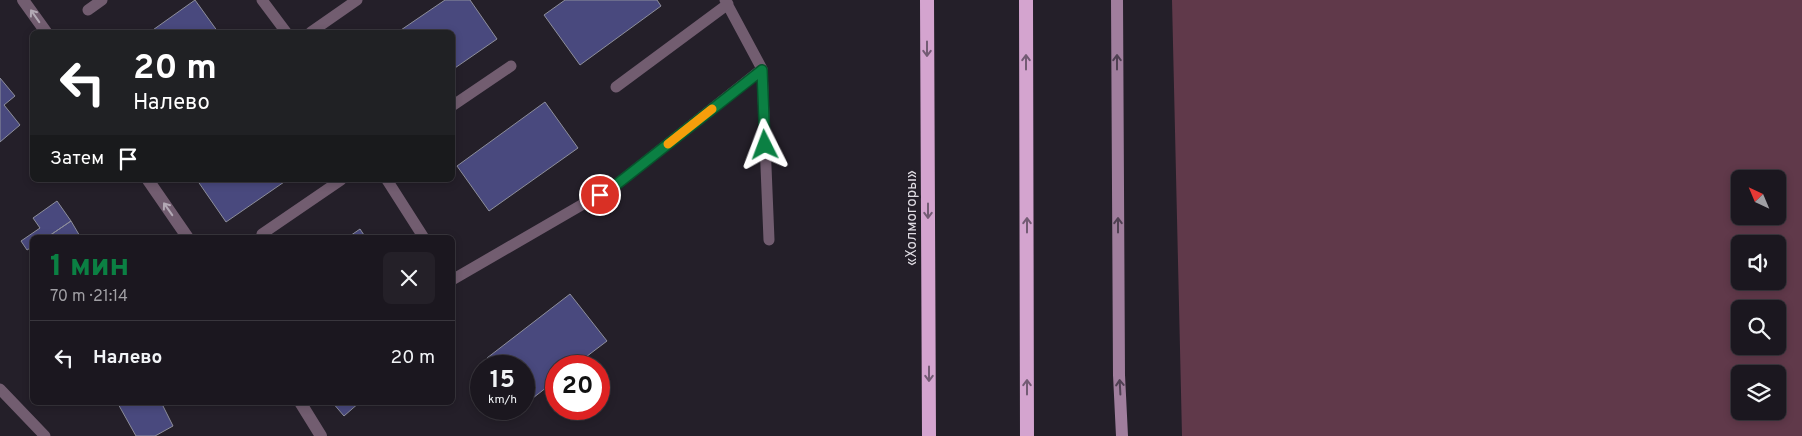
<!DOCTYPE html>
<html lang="ru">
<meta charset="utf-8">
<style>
body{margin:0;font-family:Overpass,sans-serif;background:#242028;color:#f1f3f6;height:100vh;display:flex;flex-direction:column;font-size:19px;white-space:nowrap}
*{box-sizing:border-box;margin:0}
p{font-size:16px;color:#a09fa4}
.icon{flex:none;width:28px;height:28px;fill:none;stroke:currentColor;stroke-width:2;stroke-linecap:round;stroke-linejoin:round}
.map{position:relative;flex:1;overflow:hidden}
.side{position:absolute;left:30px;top:235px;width:425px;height:170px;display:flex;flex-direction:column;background:#1b171f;border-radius:8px;box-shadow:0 2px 8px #0003,0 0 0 1px #39363d}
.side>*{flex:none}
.hud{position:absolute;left:30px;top:30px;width:425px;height:152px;border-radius:8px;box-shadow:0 2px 8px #0003,0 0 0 1px #39363d;background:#202124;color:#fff;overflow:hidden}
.needle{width:32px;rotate:316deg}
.tools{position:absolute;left:1731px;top:170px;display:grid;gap:10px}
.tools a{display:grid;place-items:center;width:55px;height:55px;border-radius:8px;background:#1b171f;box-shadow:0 2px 8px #0003,0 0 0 1px #39363d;font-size:25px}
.speed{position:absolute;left:470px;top:355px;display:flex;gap:10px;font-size:25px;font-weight:700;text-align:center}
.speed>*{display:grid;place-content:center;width:65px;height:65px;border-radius:50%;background:#1b171f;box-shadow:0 2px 8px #0003,0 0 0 1px #39363d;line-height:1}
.speed small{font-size:12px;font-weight:400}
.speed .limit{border:8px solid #d22;background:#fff;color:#111}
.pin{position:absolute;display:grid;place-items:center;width:42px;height:42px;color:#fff;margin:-21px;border:2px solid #fff;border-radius:50%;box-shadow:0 1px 5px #0007}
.me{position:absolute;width:55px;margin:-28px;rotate:357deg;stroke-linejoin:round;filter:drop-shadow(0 0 4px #0008)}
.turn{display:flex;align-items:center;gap:18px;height:105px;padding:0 20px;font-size:22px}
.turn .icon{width:65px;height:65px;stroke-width:2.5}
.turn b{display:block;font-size:35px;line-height:42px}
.then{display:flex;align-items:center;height:48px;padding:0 20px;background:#0003;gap:10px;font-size:19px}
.round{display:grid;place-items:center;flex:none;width:52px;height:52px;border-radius:8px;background:#242028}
.head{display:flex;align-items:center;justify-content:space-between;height:85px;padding:0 20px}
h1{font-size:30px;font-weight:800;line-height:38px;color:#0b8043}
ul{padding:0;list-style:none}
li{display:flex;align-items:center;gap:15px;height:75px;padding:0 20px;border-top:1px solid #39363d}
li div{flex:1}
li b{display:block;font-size:19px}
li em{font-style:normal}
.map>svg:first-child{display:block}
.green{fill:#60394a;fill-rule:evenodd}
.building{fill:#49497e;stroke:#8e8f9c}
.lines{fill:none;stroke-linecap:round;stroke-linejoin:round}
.service{stroke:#725d70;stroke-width:11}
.tertiary{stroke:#725d70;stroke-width:12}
.secondary{stroke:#a07e9d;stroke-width:12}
.trunk{stroke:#d4a4cf;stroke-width:14}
.oneway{stroke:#b3a9b5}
.oneway2{stroke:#735b74}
.oneway3{stroke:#4f4052}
.route-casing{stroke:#07532c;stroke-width:12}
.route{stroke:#0b8043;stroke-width:9}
.slow{stroke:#f59e0b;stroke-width:9}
.labels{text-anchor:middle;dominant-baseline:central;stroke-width:4;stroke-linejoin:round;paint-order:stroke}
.street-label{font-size:15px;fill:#dfdce3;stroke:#241f29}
</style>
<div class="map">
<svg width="1802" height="436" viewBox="0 0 1802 436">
<rect width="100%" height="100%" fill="#241f29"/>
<path class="green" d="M1172,0H1802V436H1182ZM1740,179H1778V216H1740ZM1740,244H1778V281H1740ZM1740,309H1778V346H1740ZM1740,374H1778V411H1740Z"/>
<path class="building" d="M195,0L218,32H150Z
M445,0H470L497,39L452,70V32H398Z
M565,0H657L661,6L580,65L544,15Z
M0,78L15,96L4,105L20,125L0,142Z
M545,102L578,148L489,211L457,166Z
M197,180H287L226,222Z
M57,201L71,221L46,238H32V247L27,250L21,241L40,228L33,218Z
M71,221L81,238H46Z
M360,229L366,238H347Z
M570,294L607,341L574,366H556V380L524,405V366H493L487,358Z
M117,402H161L173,426L155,436H136Z
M332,402H360L344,416Z"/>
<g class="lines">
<path class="service" d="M262,0L286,32
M88,10L102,0
M311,32L357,0
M762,69L769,240
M616,87L728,4
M452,106L511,66
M387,180L424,238
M262,234L341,180
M452,280L616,185L762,69L725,0
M0,389L45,436"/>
<path class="tertiary" d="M23,0L46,32
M148,180L188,238
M300,402L321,436"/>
<path class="secondary" d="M1117,0L1119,375L1122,436"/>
<path class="trunk" d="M927,0L929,436
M1026,0L1027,436"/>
</g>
<defs><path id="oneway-shaft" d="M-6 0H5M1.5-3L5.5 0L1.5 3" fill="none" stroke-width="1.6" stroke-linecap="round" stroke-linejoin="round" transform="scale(1.25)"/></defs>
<g class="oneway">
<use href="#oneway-shaft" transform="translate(35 16) rotate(-125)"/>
<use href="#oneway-shaft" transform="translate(168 209) rotate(-125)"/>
</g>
<g class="oneway2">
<use href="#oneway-shaft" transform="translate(927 49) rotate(90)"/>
<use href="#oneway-shaft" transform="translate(1026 62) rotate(-90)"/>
<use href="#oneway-shaft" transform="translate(928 211) rotate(90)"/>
<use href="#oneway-shaft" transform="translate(1027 225) rotate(-90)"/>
<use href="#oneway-shaft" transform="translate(929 374) rotate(90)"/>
<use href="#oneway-shaft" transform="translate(1027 387) rotate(-90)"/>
</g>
<g class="oneway3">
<use href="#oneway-shaft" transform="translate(1117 62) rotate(-90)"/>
<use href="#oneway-shaft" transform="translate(1118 225) rotate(-90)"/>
<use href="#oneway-shaft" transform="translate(1120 387) rotate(-93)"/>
</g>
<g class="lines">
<g class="route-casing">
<path id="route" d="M600,195L616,185L762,70L765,145"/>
</g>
<use href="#route" class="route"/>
<path class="slow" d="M668,144L712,109"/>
</g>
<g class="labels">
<g class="street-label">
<text transform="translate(912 218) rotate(-90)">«Холмогоры»</text>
</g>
</g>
</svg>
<div class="tools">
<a><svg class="needle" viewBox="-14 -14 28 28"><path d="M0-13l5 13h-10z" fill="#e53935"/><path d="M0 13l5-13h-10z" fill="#a09fa4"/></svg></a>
<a><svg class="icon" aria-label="sound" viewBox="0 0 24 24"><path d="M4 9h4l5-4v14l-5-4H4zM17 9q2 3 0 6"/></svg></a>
<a><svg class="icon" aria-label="search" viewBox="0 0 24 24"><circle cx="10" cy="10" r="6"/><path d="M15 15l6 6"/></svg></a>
<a><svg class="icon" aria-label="layers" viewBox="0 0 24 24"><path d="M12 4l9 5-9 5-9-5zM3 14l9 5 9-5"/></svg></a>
</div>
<div class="speed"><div>15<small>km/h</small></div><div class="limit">20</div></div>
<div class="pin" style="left:600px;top:195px;background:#d93025"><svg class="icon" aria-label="arrive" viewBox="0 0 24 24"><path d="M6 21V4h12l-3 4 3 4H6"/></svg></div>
<svg class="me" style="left:765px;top:145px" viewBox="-20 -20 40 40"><path d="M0-17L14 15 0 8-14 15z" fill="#0b8043" stroke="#fff" stroke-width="4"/></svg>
<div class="hud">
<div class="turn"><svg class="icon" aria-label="left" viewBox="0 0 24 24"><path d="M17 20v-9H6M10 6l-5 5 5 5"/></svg><div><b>20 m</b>Налево</div></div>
<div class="then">Затем<svg class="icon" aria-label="arrive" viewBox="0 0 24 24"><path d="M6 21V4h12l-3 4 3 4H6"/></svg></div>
</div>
<section class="side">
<div class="head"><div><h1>1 мин</h1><p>70 m · 21:14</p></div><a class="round"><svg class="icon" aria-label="close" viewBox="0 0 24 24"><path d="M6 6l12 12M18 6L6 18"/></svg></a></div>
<ul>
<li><svg class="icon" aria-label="left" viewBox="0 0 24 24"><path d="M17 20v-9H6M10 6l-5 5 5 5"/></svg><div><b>Налево</b></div><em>20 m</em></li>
</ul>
</section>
</div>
